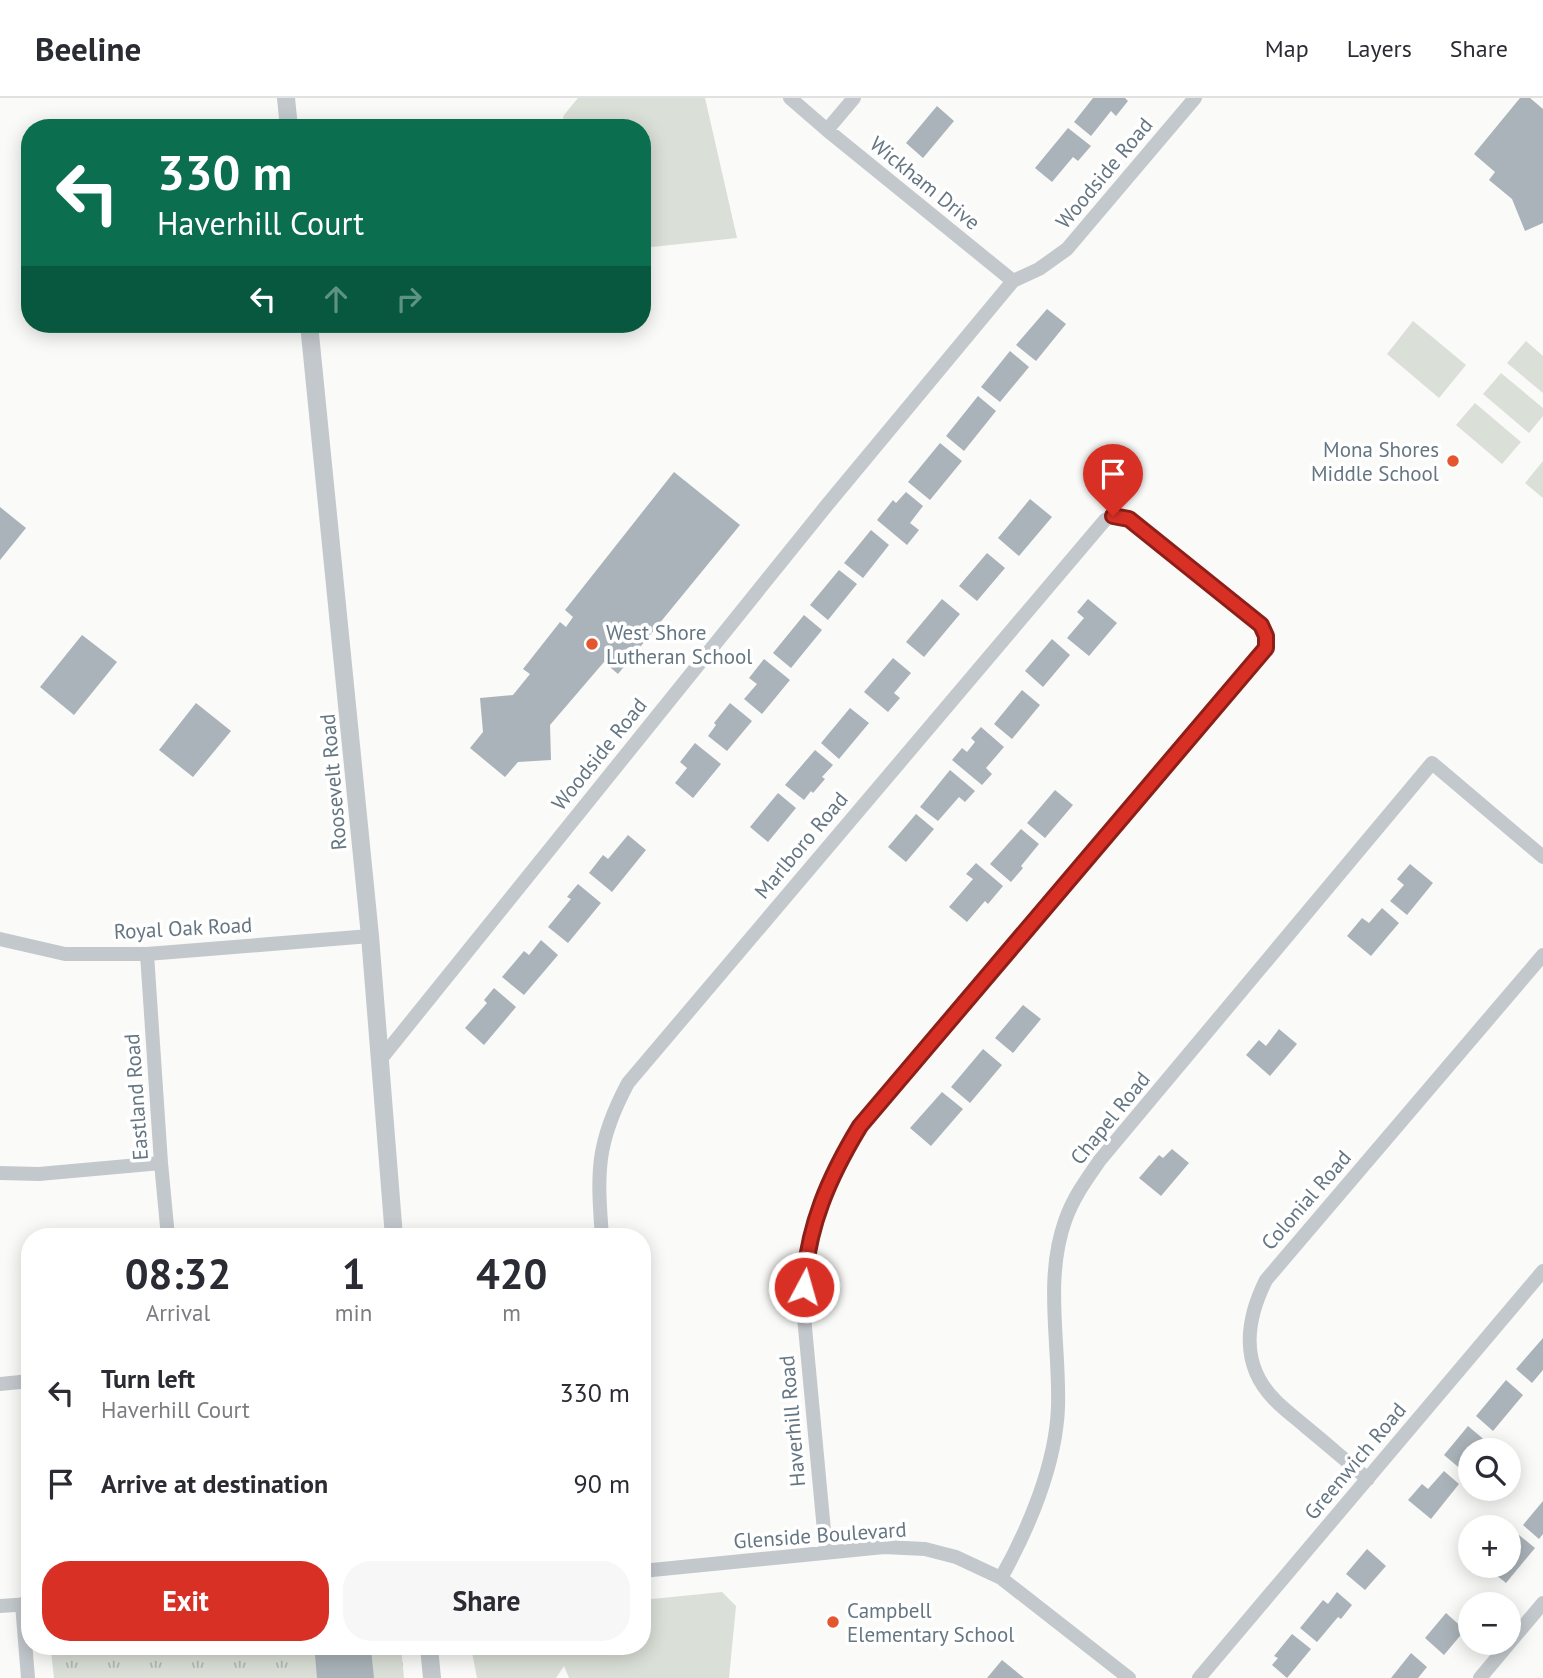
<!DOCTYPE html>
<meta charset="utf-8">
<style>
body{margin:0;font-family:"PT Sans",sans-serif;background:#f7f7f7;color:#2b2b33;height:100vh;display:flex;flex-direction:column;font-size:26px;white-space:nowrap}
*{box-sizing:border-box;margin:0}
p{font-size:23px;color:#7c7c81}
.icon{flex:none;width:38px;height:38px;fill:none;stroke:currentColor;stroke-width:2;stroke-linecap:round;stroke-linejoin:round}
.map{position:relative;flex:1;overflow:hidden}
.panel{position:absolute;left:21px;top:1130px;width:630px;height:427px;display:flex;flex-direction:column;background:#fff;border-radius:28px;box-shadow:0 4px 18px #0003}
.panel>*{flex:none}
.banner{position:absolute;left:21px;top:21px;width:630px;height:214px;border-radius:28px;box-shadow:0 4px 18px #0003;background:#0b6e4f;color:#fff;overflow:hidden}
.tools{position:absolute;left:1458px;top:1340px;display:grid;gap:14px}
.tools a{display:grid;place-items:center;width:63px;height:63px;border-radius:50%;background:#fff;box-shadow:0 4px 18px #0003;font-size:35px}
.pin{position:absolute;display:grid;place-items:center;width:60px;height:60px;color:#fff;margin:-72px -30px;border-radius:50% 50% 50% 0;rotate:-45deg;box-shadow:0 0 7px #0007}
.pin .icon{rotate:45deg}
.me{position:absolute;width:77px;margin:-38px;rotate:6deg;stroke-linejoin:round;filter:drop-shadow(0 0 5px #0008)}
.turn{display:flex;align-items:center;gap:24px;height:147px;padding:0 21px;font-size:32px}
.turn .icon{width:91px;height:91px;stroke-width:2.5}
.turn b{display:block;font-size:49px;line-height:60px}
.lanes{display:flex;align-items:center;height:66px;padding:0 21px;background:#0003;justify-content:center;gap:35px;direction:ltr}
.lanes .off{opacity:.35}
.eta{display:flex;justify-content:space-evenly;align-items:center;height:119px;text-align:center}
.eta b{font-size:42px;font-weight:600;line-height:49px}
.cta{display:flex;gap:14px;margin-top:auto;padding:14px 21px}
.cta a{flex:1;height:80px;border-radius:28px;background:#d93025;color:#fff;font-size:28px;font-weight:600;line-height:80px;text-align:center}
.cta a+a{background:#f7f7f7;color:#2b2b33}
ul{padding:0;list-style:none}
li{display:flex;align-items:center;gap:21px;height:91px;padding:0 21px}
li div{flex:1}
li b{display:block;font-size:26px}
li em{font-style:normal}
header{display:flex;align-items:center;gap:42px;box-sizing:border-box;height:98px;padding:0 35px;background:#fff;border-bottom:2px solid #e1e1e2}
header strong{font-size:33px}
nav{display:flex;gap:38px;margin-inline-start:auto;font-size:24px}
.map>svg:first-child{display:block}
.grass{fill:url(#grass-tufts)}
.pitch{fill:#dadfd7}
.building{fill:#aab3b9}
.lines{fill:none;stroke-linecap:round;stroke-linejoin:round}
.minor{stroke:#c3c8cc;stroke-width:14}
.tertiary{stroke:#c3c8cc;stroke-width:18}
.route-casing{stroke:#8d1f18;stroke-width:18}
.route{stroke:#d93025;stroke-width:12}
.poi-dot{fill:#e4572e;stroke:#fff;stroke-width:2.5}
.labels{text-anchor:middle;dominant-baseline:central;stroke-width:7;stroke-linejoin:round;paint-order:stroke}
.street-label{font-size:21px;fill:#657683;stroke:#fff}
.poi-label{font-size:21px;fill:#657683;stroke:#fff;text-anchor:start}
</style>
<header>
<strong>Beeline</strong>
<nav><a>Map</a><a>Layers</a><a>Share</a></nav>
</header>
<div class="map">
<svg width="1543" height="1580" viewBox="0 0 1543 1580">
<defs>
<pattern id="grass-tufts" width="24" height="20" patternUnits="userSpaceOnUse" patternTransform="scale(1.75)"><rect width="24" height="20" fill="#dadfd7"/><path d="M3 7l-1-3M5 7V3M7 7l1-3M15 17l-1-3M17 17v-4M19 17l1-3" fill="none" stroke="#b4b9b4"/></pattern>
</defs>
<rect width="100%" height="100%" fill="#fafaf8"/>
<path class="grass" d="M113,1549H401L404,1580H54L51,1553Z"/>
<path class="pitch" d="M578,0H705L737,140L642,150V30H560L564,17Z
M1413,223L1466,267L1439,300L1387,256Z
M1526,243L1543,258V295L1507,265Z
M1501,275L1543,310V318L1529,335L1483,296Z
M1475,305L1521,344L1502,366L1456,327Z
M1543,363V400L1525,385Z
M722,1494L736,1508L729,1580H569L564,1568L556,1580H477L471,1549H642V1502Z"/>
<path class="building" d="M1093,0H1125L1128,3L1116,18L1111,13L1091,38L1074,24Z
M1520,0H1530L1543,11V125L1525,133L1512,101L1489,82L1495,74L1474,56Z
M937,8L954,23L923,60L906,45Z
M1068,30L1091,48L1078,63L1073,59L1052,84L1035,70Z
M1047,211L1066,226L1036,263L1016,247Z
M1010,253L1029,269L1000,304L981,289Z
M978,298L996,313L964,353L946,338Z
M940,345L962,363L930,402L908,384Z
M674,374L740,427L618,576L604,564L550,627L551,662L518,664L505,679L470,650L483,634L480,600L513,597L530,576L523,571L560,524L566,529L573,519L565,512Z
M906,394L923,408L910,425L919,432L907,447L877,422L893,402L896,405Z
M1030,401L1052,419L1019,458L998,440Z
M0,409L26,430L0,462Z
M871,432L889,447L863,480L844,465Z
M987,455L1005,470L977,503L959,488Z
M839,472L857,486L828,522L810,507Z
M942,501L960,516L924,559L906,544Z
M1088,501L1117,525L1089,558L1067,540L1084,520L1077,514Z
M804,517L822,532L791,570L773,555Z
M82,537L117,564L74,617L40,589Z
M1052,541L1070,557L1043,589L1025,573Z
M893,560L911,575L894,595L900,600L888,614L864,594Z
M764,561L790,582L762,616L744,601L757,586L749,580Z
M1022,592L1040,607L1012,641L994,626Z
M196,605L231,633L193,679L159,652Z
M730,605L752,623L727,653L708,638L716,627L714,625Z
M850,610L869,625L839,661L821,645Z
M981,629L1004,649L986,670L992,676L982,687L952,662L962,650L967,654L975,644L971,640Z
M695,645L721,666L693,700L675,685L687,670L680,664Z
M815,652L833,667L822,679L825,681L813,695L811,693L804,702L785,687Z
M950,672L975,693L965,704L959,699L938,723L920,709Z
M1055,692L1073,707L1045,740L1027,725Z
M778,695L796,710L768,744L750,729Z
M916,716L934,731L906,764L888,749Z
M1021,731L1039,746L1021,768L1023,770L1011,784L990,766Z
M628,737L646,752L612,794L589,775L603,757L608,761Z
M976,765L1003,788L988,806L985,803L967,824L949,809L973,781L966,776Z
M1410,766L1433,785L1407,817L1390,803L1404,787L1397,781Z
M578,786L601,805L568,845L548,829L571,801L567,799Z
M1382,810L1399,825L1371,858L1347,838L1362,820L1369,825Z
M541,842L558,857L524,897L502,879L524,853L529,857Z
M494,890L516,909L484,947L465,930L487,905L484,902Z
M1023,907L1041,921L1013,955L995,940Z
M1279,931L1297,946L1270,978L1246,957L1259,942L1266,948Z
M983,951L1002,967L970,1005L951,989Z
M942,994L963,1011L931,1048L910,1030Z
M1172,1051L1189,1065L1161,1098L1139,1080L1159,1057L1163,1060Z
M1543,1240V1272L1532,1285L1516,1271Z
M1506,1282L1523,1297L1493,1333L1476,1318Z
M1468,1328L1487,1344L1480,1353H1470V1365L1463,1373L1444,1357Z
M1444,1373L1459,1386L1431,1421L1408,1402L1422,1386L1428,1391Z
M1543,1403V1436L1539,1441L1523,1427Z
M1519,1437L1535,1450L1506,1485L1490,1472L1493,1468H1508V1449Z
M1367,1451L1386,1468L1365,1492L1346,1476Z
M1337,1494L1352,1507L1341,1521L1338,1519L1317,1544L1300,1530L1323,1502L1328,1506Z
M1446,1515L1465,1532L1444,1557L1425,1540Z
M1292,1536L1311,1551L1287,1580L1272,1567L1278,1560L1274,1558Z
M371,1551L374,1580H317L315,1557Z
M1411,1555L1427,1569L1418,1580H1391Z
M1002,1562L1024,1580H987Z"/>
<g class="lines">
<path class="minor" d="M790,0L827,32L1013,183
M827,32L854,0
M0,841L65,856H147L370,838
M147,856L161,1065L168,1139
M380,962L827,407L1003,195L1013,183L1039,171L1067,151L1195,0
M0,1075L39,1076L161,1065
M602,1139C597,1073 596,1045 628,985L1105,422L1113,418L1129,421L1261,527L1266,538V550L860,1028C821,1091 807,1134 803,1208L826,1454
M0,1286L30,1283
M1368,1381C1347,1364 1327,1346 1306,1329C1296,1320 1283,1311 1274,1301C1240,1266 1246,1222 1266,1182L1543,857
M642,1473L884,1449L925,1451L956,1459L1001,1480L1129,1580
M1001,1480C1029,1430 1056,1366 1058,1309C1060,1247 1044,1182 1065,1123C1073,1100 1086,1082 1100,1062L1432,665L1543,759
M22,1506L28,1580
M0,1508L30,1506
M1199,1580L1543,1173
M1480,1580L1543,1505"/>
<path class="tertiary" d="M286,0L289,30
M309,226L370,838L394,1139
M429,1549L432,1580"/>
</g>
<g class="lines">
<g class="route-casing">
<path id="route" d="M804,1189C807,1129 829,1079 860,1028L1266,550V538L1261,527L1129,421L1113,418"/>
</g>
<use href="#route" class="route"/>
</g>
<g class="poi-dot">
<circle cx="1453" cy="363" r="7"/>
<circle cx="592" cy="546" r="7"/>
<circle cx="833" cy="1524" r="7"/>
</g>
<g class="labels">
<g class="street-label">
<text transform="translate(1104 75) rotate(-50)">Woodside Road</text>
<text transform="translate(925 85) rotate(39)">Wickham Drive</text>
<text transform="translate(599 656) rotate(-51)">Woodside Road</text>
<text transform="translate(333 684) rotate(-95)">Roosevelt Road</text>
<text transform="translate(801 747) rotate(-50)">Marlboro Road</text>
<text transform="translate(183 830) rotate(-3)">Royal Oak Road</text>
<text transform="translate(136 999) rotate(-94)">Eastland Road</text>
<text transform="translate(1110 1020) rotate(-51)">Chapel Road</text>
<text transform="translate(1306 1102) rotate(-49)">Colonial Road</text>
<text transform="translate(792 1323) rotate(-95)">Haverhill Road</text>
<text transform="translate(1355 1363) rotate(-50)">Greenwich Road</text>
<text transform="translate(820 1437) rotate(-4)">Glenside Boulevard</text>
</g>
<g class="poi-label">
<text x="1439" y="351" text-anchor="end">Mona Shores<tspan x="1439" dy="24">Middle School</tspan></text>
<text x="606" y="534">West Shore<tspan x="606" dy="24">Lutheran School</tspan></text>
<text x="847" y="1512">Campbell<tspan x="847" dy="24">Elementary School</tspan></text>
</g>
</g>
</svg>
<div class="tools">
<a><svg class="icon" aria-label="search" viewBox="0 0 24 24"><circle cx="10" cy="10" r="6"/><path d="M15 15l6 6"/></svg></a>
<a>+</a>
<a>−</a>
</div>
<div class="pin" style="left:1113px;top:418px;background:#d93025"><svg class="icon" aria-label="arrive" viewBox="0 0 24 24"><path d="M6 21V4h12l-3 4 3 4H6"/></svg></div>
<svg class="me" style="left:804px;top:1189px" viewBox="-20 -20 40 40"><circle r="17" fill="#d93025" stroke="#fff" stroke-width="3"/><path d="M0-11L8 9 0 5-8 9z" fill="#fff"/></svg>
<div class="banner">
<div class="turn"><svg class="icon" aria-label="left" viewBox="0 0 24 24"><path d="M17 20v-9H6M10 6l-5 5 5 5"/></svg><div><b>330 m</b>Haverhill Court</div></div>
<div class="lanes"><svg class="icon" aria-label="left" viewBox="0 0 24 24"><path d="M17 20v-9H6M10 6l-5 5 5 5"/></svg><svg class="icon off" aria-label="ahead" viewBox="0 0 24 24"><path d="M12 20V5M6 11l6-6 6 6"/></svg><svg class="icon off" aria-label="right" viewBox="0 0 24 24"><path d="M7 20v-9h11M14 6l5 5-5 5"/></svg></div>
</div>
<section class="panel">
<div class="eta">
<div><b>08:32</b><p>Arrival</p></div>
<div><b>1</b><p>min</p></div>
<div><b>420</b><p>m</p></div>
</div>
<ul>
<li><svg class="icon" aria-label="left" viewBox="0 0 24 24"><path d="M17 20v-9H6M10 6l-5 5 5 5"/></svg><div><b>Turn left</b><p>Haverhill Court</p></div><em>330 m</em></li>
<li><svg class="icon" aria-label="arrive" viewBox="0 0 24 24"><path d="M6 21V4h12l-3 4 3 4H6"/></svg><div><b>Arrive at destination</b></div><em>90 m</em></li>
</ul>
<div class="cta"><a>Exit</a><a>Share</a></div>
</section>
</div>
